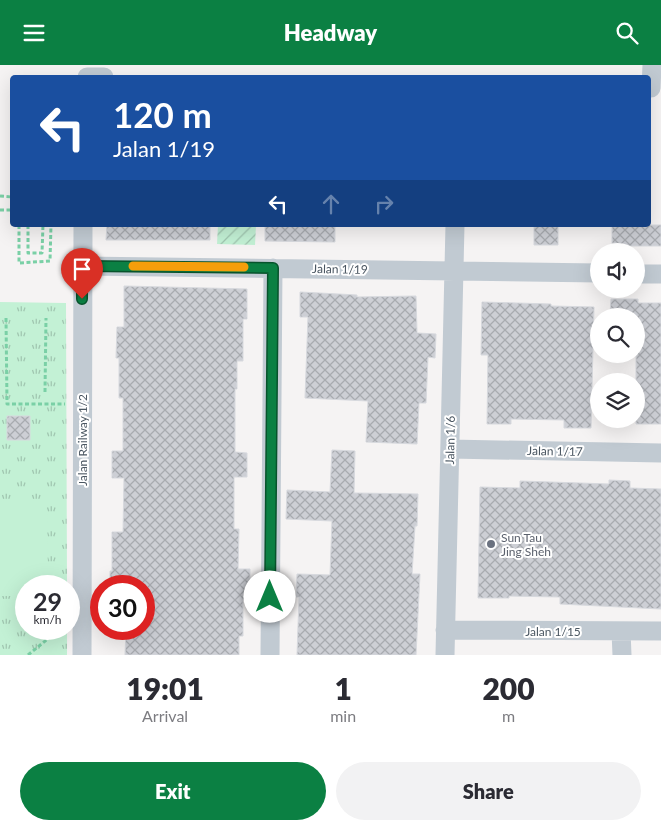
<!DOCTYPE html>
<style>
body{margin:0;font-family:Lato,sans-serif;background:#f2f2f3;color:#2b2b33;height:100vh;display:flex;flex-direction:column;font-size:19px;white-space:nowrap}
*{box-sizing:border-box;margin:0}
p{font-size:16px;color:#7c7c81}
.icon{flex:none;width:28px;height:28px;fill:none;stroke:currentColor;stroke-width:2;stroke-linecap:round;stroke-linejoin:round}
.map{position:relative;height:590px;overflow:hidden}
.drawer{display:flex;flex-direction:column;background:#fff;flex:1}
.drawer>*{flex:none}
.banner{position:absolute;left:10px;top:10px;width:641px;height:152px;border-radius:5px;box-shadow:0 5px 20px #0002;background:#1a4fa0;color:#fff;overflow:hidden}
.tools{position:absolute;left:590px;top:178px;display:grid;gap:10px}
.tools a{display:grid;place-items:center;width:55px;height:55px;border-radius:50%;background:#fff;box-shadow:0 5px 20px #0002;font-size:25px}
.speed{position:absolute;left:15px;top:510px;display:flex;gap:10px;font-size:25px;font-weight:700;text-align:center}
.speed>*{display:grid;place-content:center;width:65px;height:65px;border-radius:50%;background:#fff;box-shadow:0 5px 20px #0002;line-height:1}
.speed small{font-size:12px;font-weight:400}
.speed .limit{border:8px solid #d22;background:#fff;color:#111}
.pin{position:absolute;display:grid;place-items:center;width:42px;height:42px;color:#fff;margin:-51px -21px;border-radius:50% 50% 50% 0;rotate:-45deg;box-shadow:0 0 5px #0007}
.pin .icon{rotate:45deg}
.me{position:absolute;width:55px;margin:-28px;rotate:0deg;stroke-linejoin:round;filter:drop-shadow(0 0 4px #0008)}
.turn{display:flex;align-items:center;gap:18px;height:105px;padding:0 20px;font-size:22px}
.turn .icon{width:65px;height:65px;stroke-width:2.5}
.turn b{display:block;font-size:35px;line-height:42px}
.lanes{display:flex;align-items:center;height:48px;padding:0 20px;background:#0003;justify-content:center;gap:25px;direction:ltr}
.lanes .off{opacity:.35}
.eta{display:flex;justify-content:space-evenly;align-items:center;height:85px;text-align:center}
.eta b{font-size:30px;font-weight:800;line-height:35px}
.button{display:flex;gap:10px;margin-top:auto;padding:10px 20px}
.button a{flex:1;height:58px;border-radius:30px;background:#0b8043;color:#fff;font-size:20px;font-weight:800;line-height:58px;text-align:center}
.button a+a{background:#f2f2f3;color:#2b2b33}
header{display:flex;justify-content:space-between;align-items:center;height:65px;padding:0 20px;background:#0b8043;color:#fff;font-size:22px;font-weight:800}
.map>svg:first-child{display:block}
.grass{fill:url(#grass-tufts)}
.garden{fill:url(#garden-furrows)}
.pitch{fill:#c3f1d5}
.building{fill:url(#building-cross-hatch);stroke:#d7d9de}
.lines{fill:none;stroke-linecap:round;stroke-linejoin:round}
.path{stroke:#7ad0a6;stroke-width:3;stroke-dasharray:4 2.5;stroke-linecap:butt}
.minor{stroke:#c1cad2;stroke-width:19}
.route-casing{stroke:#07532c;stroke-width:12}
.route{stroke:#0b8043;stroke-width:9}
.slow{stroke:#f59e0b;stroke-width:9}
.worship-dot{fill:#6b7280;stroke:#fff;stroke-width:2}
.labels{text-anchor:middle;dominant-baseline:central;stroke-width:4;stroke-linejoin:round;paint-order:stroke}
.street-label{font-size:12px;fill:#4a5661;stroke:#fff}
.worship-label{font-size:12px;fill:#5b616d;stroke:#fff;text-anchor:start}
</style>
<header><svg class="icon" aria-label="menu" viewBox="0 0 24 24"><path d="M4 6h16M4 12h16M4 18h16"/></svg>Headway<svg class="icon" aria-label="search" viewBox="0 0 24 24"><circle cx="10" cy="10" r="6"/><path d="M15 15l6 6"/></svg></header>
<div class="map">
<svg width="661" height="590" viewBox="0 0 661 590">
<defs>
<pattern id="grass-tufts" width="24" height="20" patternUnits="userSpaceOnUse" patternTransform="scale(1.25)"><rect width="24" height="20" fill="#c3f1d5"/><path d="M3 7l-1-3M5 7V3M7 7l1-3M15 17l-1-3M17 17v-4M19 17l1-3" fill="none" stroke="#a0c6b0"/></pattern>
<pattern id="garden-furrows" width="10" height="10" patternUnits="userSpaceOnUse" patternTransform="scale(1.25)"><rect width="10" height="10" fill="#c3f1d5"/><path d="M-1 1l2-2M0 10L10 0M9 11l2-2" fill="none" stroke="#a0c6b0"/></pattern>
<pattern id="building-cross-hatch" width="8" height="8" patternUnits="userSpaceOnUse" patternTransform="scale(1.25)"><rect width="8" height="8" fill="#cdcfd5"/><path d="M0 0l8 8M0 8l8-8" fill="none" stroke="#a8abb0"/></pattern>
</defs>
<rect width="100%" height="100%" fill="#f5f3f3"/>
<path class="grass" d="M0,237L66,238L67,521H26V564H67V590H0Z"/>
<path class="garden" d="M218,160H256L255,180L217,179Z"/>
<path class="pitch" d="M0,440H47L48,521H26V531H0Z"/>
<path class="building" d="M107,160H210V175H106Z
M265,160H335V177L265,176Z
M534,160H558V180H534Z
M612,160H661V181H612Z
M124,221L247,224V254H243V296H237V324H235V387L247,388V412H234V464H239L238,504H250V535H243V571H239V590H125L126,564H144V521H110V506H112V467H123L124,413H112V386H123V333H119V293H116L117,262H124Z
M300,227L357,230V232L416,231L417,268L436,269L435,293L428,292L426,338H419L417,379L366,377L368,336L305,333L308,252H300Z
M611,234H638V238H661V359H636V251H610Z
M482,237L551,239V241L594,242L591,363H564V355L511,354V359H487L488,290H481Z
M7,351H30V375H7Z
M332,385L355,386L354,428L418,429L417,461H415L412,509H420L416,590H297L299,532H296L297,509L330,510L332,456L286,454L287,425L330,427Z
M609,415L630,416V423L661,424V544L560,539V532L509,531V533H478L480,422L520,423V416L609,419Z"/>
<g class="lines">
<path class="path" d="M0,131L12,132
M0,145H12
M19,160V198L50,196L51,160
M28,160V188H42L43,160
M6,253L7,339H65
M45,327L46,253
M28,590L60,564"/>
<path class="minor" d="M87,12H104
M651,23L652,0
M82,201L599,208
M636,209H661
M450,384L661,388
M445,565L661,566
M621,566L622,590
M82,590L83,160
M270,590L273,203
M445,590L455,160"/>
</g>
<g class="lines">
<g class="route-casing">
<path id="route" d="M82,234V201L273,203L270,532"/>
</g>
<use href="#route" class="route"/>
<path class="slow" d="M133,201L244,202"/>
</g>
<circle class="worship-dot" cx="491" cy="479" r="5"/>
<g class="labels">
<g class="street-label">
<text transform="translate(340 204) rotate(1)">Jalan 1/19</text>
<text transform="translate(82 375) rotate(-90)">Jalan Railway 1/2</text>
<text transform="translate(450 375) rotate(-89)">Jalan 1/6</text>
<text transform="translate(555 386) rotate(1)">Jalan 1/17</text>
<text x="553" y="566">Jalan 1/15</text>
</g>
<g class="worship-label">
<text x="501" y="472">Sun Tau<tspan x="501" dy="14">Jing Sheh</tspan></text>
</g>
</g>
</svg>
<div class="tools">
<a><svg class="icon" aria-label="sound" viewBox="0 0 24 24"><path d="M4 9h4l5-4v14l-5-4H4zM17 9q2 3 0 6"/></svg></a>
<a><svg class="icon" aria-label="search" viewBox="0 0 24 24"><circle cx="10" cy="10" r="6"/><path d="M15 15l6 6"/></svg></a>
<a><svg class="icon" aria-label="layers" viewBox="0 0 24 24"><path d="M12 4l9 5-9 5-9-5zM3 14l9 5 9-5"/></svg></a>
</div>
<div class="speed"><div>29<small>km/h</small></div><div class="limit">30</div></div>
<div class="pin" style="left:82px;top:234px;background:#d93025"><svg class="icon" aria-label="arrive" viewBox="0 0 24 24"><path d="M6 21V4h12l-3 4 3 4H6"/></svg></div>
<svg class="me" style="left:270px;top:532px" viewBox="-20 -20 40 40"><circle r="19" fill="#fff"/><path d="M0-13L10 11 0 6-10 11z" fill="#0b8043"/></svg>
<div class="banner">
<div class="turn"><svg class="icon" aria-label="left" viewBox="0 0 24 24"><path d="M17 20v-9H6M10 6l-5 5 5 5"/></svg><div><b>120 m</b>Jalan 1/19</div></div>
<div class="lanes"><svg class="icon" aria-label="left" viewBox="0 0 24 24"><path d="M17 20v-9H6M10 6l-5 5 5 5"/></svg><svg class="icon off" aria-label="ahead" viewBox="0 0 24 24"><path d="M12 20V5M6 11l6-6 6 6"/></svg><svg class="icon off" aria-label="right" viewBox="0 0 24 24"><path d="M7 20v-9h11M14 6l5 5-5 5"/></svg></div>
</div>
</div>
<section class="drawer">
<div class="eta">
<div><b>19:01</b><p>Arrival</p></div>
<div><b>1</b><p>min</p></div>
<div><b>200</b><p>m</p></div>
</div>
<div class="button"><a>Exit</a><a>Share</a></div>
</section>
